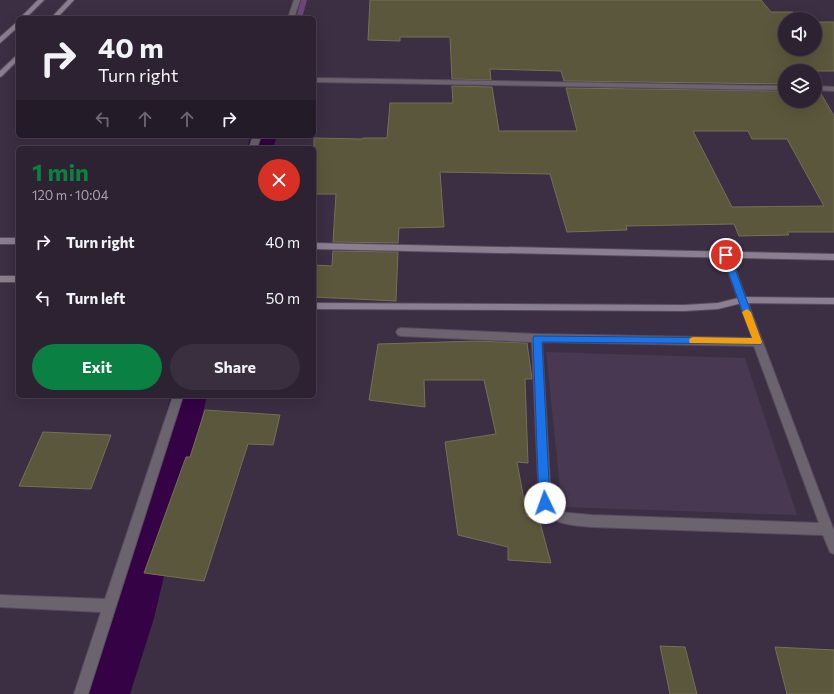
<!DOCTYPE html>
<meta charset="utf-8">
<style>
body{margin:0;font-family:Commissioner,sans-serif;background:#392f3e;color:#f1f3f6;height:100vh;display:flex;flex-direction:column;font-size:15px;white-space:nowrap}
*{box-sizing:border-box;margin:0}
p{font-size:13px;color:#a7a4ac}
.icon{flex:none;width:22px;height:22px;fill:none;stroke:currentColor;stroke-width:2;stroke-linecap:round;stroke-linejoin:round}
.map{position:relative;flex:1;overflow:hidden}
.details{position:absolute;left:16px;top:146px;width:300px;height:252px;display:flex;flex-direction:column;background:#2d2232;border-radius:6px;box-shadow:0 4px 16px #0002,0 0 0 1px #483f4d}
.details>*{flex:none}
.hud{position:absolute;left:16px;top:16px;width:300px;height:122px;border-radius:6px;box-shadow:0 4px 16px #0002,0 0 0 1px #483f4d;background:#2d2232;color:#f1f3f6;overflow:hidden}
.controls{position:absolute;left:778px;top:12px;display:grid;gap:8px}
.controls a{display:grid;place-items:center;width:44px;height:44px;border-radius:50%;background:#2d2232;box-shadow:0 4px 16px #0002,0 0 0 1px #483f4d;font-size:20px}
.pin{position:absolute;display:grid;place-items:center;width:34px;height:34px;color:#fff;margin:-17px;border:2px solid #fff;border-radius:50%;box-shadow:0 1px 4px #0007}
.me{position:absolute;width:44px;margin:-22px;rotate:357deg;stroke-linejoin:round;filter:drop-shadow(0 0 3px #0008)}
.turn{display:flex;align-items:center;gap:14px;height:84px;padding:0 16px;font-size:18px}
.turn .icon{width:52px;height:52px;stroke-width:2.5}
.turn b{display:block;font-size:28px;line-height:34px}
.lanes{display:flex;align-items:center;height:38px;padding:0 16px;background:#0003;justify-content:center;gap:20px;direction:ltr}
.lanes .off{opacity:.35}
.round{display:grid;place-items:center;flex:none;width:42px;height:42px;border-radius:21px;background:#392f3e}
.headline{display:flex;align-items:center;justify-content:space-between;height:68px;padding:0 16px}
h1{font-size:24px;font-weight:700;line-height:30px;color:#0b8043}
.button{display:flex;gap:8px;margin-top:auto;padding:8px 16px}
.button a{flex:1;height:46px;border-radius:24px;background:#0b8043;color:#fff;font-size:16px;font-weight:700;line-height:46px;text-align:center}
.button a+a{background:#392f3e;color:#f1f3f6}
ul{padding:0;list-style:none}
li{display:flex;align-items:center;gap:12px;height:56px;padding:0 16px}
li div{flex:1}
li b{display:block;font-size:15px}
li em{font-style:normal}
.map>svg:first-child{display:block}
.built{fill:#493851}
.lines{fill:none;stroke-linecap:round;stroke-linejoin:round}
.stream{fill:#6c4679;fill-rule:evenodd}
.canal{fill:#340245;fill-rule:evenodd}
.building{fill:#5a573c;stroke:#747155;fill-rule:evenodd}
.street-casing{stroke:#584b5f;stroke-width:2}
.secondary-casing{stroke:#584b5f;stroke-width:2}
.street{fill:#6b646f;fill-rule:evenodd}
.secondary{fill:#8a7f8f;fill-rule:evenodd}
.route{fill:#1a73e8;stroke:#114b97}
.slow{fill:#f59e0b}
</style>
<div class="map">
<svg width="834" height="694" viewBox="0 0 834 694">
<rect width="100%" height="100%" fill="#3c2e43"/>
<path class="built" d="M546,352L745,358L797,515L562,507Z"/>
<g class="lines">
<path class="stream" d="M301,0H307L302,18H296Z"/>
<path class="canal" d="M251,136H277L273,148H247Z
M171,396H207L154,618L130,694H82L110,618Z"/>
</g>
<path class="building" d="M370,0H761L771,12H793L799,19H785V49H815V22H834V71H785V84L564,81L561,71L490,69L491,80L452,79L450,37H400V41L368,40Z
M452,86L492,87L499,131H577L566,88L785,91V101H815V92H820L834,116V232H787L789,235L739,236L734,224L626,226L627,230L567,232L550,174L440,172L444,227L399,228L398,243L333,242L336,194H314V138L362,139L363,138H387L390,103H453ZM693,131H748L752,139H787L824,206L732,207Z
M333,251L398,252L396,301L314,297V265L332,266Z
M477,341L527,343L532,379H525L528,463L517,462L527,516L538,515L551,563L508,560V547L458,535L445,442L496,434L484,380H424L425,407L369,400L378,344Z
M205,410L280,415L273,445L248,444L204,581L144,573L186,457H190Z
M43,432L111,435L91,489L19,486Z
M660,646L685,647L697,694H670Z
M775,647L834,650V694H787Z"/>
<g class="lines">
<g class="street-casing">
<path id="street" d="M294,0H300L294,18H288Z
M314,78L785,86V90L314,82Z
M815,86L834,87V91L815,90Z
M253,136H261L257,148H249Z
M726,252L730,255L834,531V554L830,552L823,535L592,527C571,525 549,525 539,503L532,342L401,336L398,335L396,332L398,329L401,328L537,334L752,338L722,255ZM542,342L754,346L819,523L592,515L569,513L559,511L551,501Z
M173,396H183L88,694H74L101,612L0,607V595L105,599Z"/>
</g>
<g class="secondary-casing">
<path id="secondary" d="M38,0H44L26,18H20Z
M68,0H74L57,18H51Z
M18,21V27L0,43V37Z
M18,54V60L2,76L0,77V71Z
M0,238H18V244H0Z
M314,243L834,254V260L314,249Z
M0,276H18V282H0Z
M742,297L834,298V304L742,303L718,309L684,311L314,309V303L684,305L718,303Z"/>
</g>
<use href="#street" class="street"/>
<use href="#secondary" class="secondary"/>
</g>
<path class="route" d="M726,252L730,255L762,342L761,344L542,342L550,503L548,506L545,508L541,506L539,503L533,338L534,336L752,338L722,255Z"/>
<path class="slow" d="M747,309L751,312L762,342L761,344L690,343L689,341L690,338L693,337L752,338L742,312Z"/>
</svg>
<div class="controls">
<a><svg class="icon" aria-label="sound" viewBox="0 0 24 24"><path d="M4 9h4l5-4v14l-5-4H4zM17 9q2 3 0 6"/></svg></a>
<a><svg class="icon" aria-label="layers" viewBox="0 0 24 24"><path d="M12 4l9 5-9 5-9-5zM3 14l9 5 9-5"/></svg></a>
</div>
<div class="pin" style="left:726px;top:255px;background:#d93025"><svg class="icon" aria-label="arrive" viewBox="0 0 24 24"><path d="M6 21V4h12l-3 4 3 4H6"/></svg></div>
<svg class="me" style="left:545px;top:503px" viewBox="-20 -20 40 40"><circle r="19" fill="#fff"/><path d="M0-13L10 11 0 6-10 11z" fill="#1a73e8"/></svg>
<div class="hud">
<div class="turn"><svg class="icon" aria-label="right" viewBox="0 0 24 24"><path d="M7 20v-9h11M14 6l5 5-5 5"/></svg><div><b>40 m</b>Turn right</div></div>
<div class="lanes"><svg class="icon off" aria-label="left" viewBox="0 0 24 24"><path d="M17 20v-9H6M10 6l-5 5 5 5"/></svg><svg class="icon off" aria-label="ahead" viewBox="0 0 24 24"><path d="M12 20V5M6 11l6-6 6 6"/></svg><svg class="icon off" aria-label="ahead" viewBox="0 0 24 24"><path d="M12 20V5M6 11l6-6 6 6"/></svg><svg class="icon" aria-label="right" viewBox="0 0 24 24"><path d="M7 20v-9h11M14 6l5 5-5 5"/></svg></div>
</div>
<section class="details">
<div class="headline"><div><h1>1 min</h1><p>120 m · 10:04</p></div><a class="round" style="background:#d93025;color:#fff"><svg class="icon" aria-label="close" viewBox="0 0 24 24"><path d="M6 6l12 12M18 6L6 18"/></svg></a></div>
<ul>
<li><svg class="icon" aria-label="right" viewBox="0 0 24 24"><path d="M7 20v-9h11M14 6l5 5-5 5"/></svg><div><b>Turn right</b></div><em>40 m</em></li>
<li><svg class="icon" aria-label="left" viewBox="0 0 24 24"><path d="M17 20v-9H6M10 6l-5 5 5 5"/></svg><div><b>Turn left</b></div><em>50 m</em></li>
</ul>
<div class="button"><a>Exit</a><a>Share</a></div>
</section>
</div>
